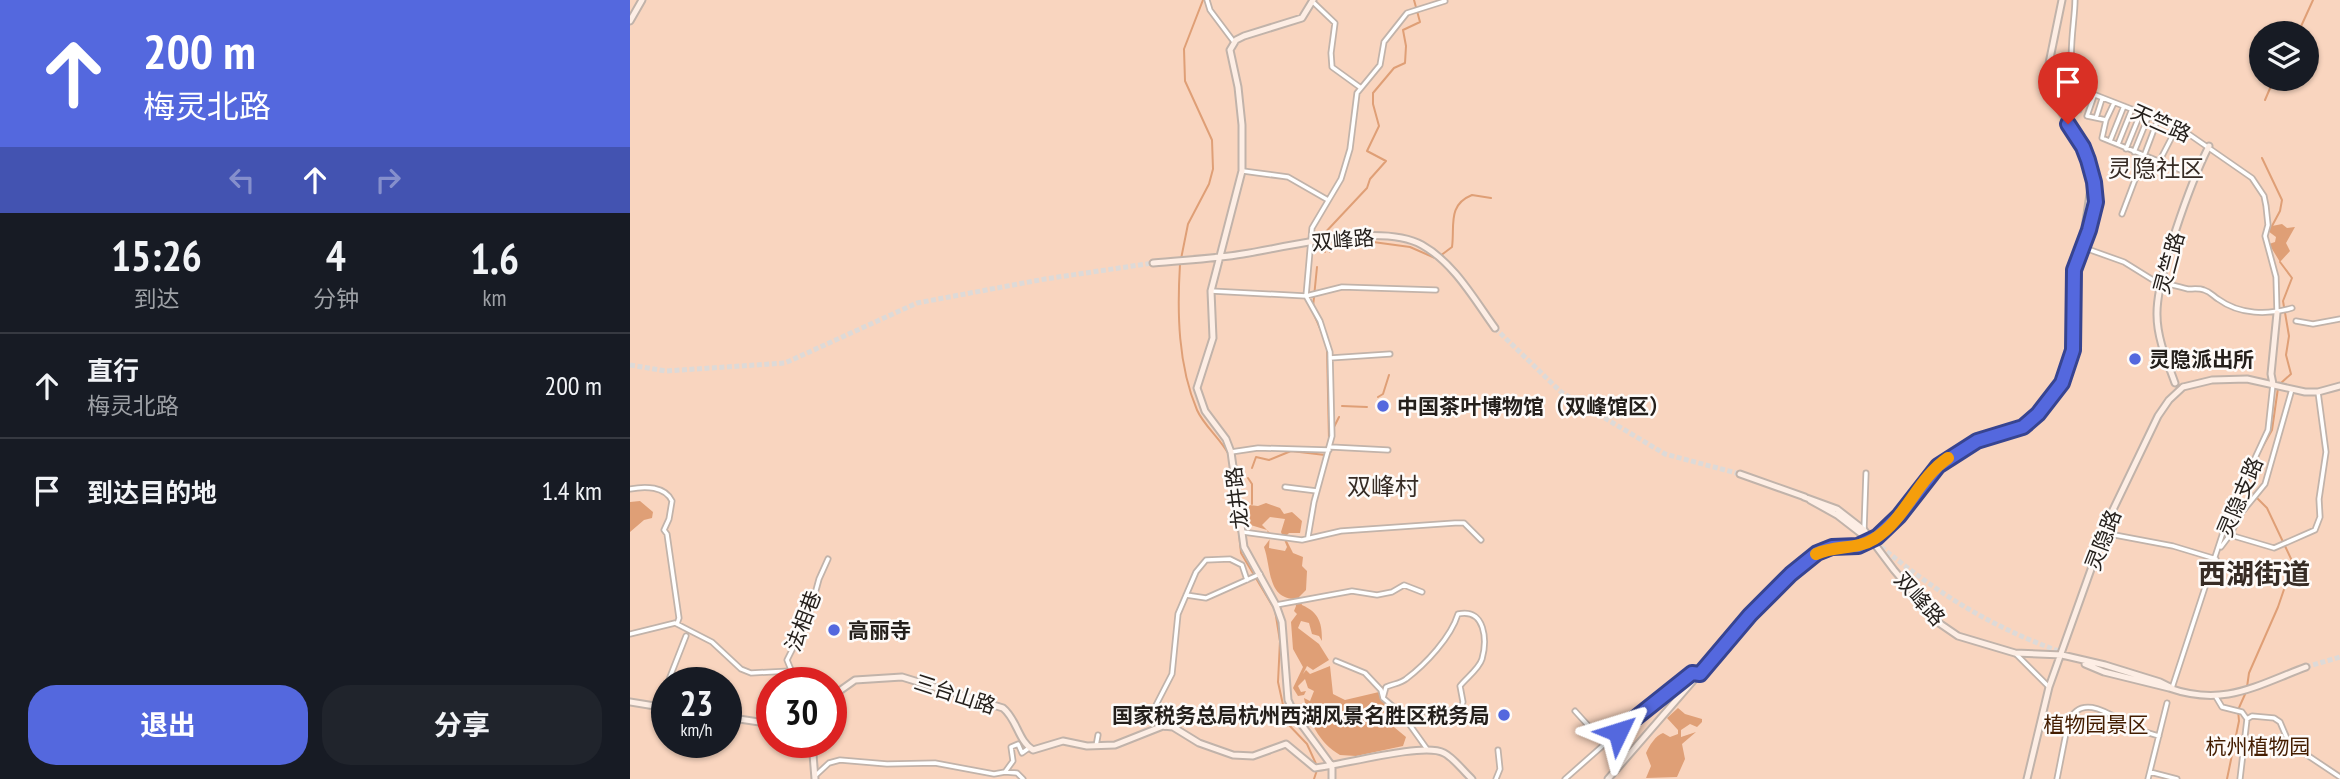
<!DOCTYPE html>
<html lang="zh">
<meta charset="utf-8">
<style>
body{margin:0;font-family:"PT Sans Narrow","Noto Sans SC",sans-serif;background:#20242c;color:#f1f3f6;height:100vh;display:flex;flex-direction:column;font-size:26px;white-space:nowrap}
*{box-sizing:border-box;margin:0}
p{font-size:23px;color:#9ea1a6}
.icon{flex:none;width:38px;height:38px;fill:none;stroke:currentColor;stroke-width:2;stroke-linecap:round;stroke-linejoin:round}
.map{position:relative;flex:1;overflow:hidden}
.drawer{display:flex;flex-direction:column;background:#171b24;width:630px}
.drawer>*{flex:none}
.top-card{background:#5468de;color:#fff;overflow:hidden}
.fabs{position:absolute;left:1619px;top:21px;display:grid;gap:14px}
.fabs a{display:grid;place-items:center;width:70px;height:70px;border-radius:50%;background:#171b24;box-shadow:0 2px 5px #0004;font-size:35px}
.speed{position:absolute;left:21px;top:667px;display:flex;gap:14px;font-size:35px;font-weight:700;text-align:center}
.speed>*{display:grid;place-content:center;width:91px;height:91px;border-radius:50%;background:#171b24;box-shadow:0 2px 5px #0004;line-height:1}
.speed small{font-size:18px;font-weight:400}
.speed .limit{border:10px solid #d22;background:#fff;color:#111}
.pin{position:absolute;display:grid;place-items:center;width:60px;height:60px;color:#fff;margin:-72px -30px;border-radius:50% 50% 50% 0;rotate:-45deg;box-shadow:0 0 7px #0007}
.pin .icon{rotate:45deg}
.me{position:absolute;width:77px;margin:-38px;rotate:49deg;stroke-linejoin:round;filter:drop-shadow(0 0 5px #0008)}
.turn{display:flex;align-items:center;gap:24px;height:147px;padding:0 28px;font-size:32px}
.turn .icon{width:91px;height:91px;stroke-width:2.5}
.turn b{display:block;font-size:49px;line-height:60px}
.lanes{display:flex;align-items:center;height:66px;padding:0 28px;background:#0003;justify-content:center;gap:35px;direction:ltr}
.lanes .off{opacity:.35}
.eta{display:flex;justify-content:space-evenly;align-items:center;height:119px;text-align:center}
.eta b{font-size:42px;font-weight:700;line-height:49px}
.action{display:flex;gap:14px;margin-top:auto;padding:14px 28px}
.action a{flex:1;height:80px;border-radius:28px;background:#5468de;color:#fff;font-size:28px;font-weight:700;line-height:80px;text-align:center}
.action a+a{background:#20242c;color:#f1f3f6}
ul{padding:0;list-style:none}
li{display:flex;align-items:center;gap:21px;height:105px;padding:0 28px;border-top:2px solid #363941}
li div{flex:1}
li b{display:block;font-size:26px}
li em{font-style:normal}
main{display:flex;flex:1;min-height:0}
.map>svg:first-child{display:block}
.green{fill:#f9d5bf;fill-rule:evenodd}
.water{fill:#df9f76;fill-rule:evenodd}
.lines{fill:none;stroke-linecap:round;stroke-linejoin:round}
.stream{stroke:#df9f76;stroke-width:2}
.secondary-tunnel{stroke:#dddad8;stroke-width:5;stroke-dasharray:5 2.5;stroke-linecap:butt}
.street-casing{stroke:#c1b3aa;stroke-width:7}
.secondary-casing{stroke:#c1b3aa;stroke-width:9}
.street{stroke:#fff;stroke-width:3.5}
.secondary{stroke:#fdeee5;stroke-width:5}
.route-casing{stroke:#374490;stroke-width:18}
.route{stroke:#5468de;stroke-width:12}
.slow{stroke:#f59e0b;stroke-width:12}
.poi-dot{fill:#5468de;stroke:#fefbf9;stroke-width:2.5}
.labels{text-anchor:middle;dominant-baseline:central;stroke-width:5;stroke-linejoin:round;paint-order:stroke}
.street-label{font-size:21px;fill:#25201c;stroke:#fefbf9}
.poi-label{font-size:21px;font-weight:bold;fill:#25201c;stroke:#fefbf9;text-anchor:start}
.park-label{font-size:21px;fill:#441d00;stroke:#fefbf9}
.quarter-label{font-size:24px;fill:#372c25;stroke:#fefbf9}
.district-label{font-size:28px;font-weight:bold;fill:#372c25;stroke:#fefbf9}
</style>
<main>
<section class="drawer">
<div class="top-card">
<div class="turn"><svg class="icon" aria-label="ahead" viewBox="0 0 24 24"><path d="M12 20V5M6 11l6-6 6 6"/></svg><div><b>200 m</b>梅灵北路</div></div>
<div class="lanes"><svg class="icon off" aria-label="left" viewBox="0 0 24 24"><path d="M17 20v-9H6M10 6l-5 5 5 5"/></svg><svg class="icon" aria-label="ahead" viewBox="0 0 24 24"><path d="M12 20V5M6 11l6-6 6 6"/></svg><svg class="icon off" aria-label="right" viewBox="0 0 24 24"><path d="M7 20v-9h11M14 6l5 5-5 5"/></svg></div>
</div>
<div class="eta">
<div><b>15:26</b><p>到达</p></div>
<div><b>4</b><p>分钟</p></div>
<div><b>1.6</b><p>km</p></div>
</div>
<ul>
<li><svg class="icon" aria-label="ahead" viewBox="0 0 24 24"><path d="M12 20V5M6 11l6-6 6 6"/></svg><div><b>直行</b><p>梅灵北路</p></div><em>200 m</em></li>
<li><svg class="icon" aria-label="arrive" viewBox="0 0 24 24"><path d="M6 21V4h12l-3 4 3 4H6"/></svg><div><b>到达目的地</b></div><em>1.4 km</em></li>
</ul>
<div class="action"><a>退出</a><a>分享</a></div>
</section>
<div class="map">
<svg width="1710" height="779" viewBox="0 0 1710 779">
<rect width="100%" height="100%" fill="#fefbf9"/>
<path class="green" d="M0,0H1710V779H0ZM1631,33H1676V79H1631ZM37,682H96V742H37ZM142,682H201V742H142Z"/>
<path class="water" d="M1652,224L1657,228L1665,227L1656,243L1660,251L1650,262L1639,244L1645,242L1646,237L1638,231L1642,226Z
M10,501L23,512L22,518L14,520L0,532V502Z
M636,503L650,508L654,514L662,512L672,521L670,533H659L655,537L663,553L673,557L672,566L677,571L676,590L669,597L672,605C690,613 692,624 692,641L689,636L682,634L679,623L671,621L668,628L689,644L699,660L683,670L677,666L673,674L676,670L680,674L700,666L703,694L715,700L749,692L757,709L753,713V718L776,737L773,746L726,756L710,755C689,743 678,720 674,698L680,701L684,691L678,688L675,679L668,686L671,692L676,691L674,695L668,696L663,688L673,667L663,649L661,622L667,614L664,611L666,606L664,599C637,598 641,566 634,547L640,539L637,530L614,523L619,505L628,506ZM640,517L655,519L651,532L657,547L655,551L639,548L640,533L632,525Z
M1048,708L1055,714L1072,719V722L1067,727L1060,724L1051,730V737L1066,732L1052,744L1055,759L1047,777L1016,778L1021,766L1016,753C1019,746 1026,735 1033,733L1040,737L1048,734V730L1037,718Z"/>
<g class="lines">
<path class="stream" d="M1668,33L1683,0
M1635,100L1644,79
M1632,158L1652,200L1650,211L1642,226
M691,237L737,188L740,179L756,161L737,151L749,126L743,104V93L764,68L775,63L776,46L773,30L790,22L784,0
M692,242L695,252
M700,252L713,242L725,244L743,242L780,247L805,258
M810,256L822,247C825,226 817,205 842,195L861,198
M551,259L558,224L579,184L583,169L582,140L555,81L554,49L573,0
M1650,262L1662,278L1653,301L1659,336L1656,355L1661,374L1651,383
M550,264C547,313 548,365 567,410C574,426 591,439 599,455
M683,307L687,267
M683,312L692,333
M697,348L699,440
M748,397L753,394L759,375
M712,406L737,407
M702,431L709,417
M1628,455L1642,430L1648,388
M622,468L626,457L639,460L661,451L695,455
M618,478L622,484V504
M603,488V511L609,533L611,553L645,610L650,641L648,682L657,723L677,744L686,764
M1617,687L1619,673L1648,607L1663,563L1637,508L1620,491L1619,479L1623,466
M684,779L687,770
M1597,779L1609,721L1608,710L1616,692"/>
<path class="secondary-tunnel" d="M865,328L931,392L1035,454L1110,474
M0,365L36,371L155,363L287,303L415,279L523,263
M1245,542C1307,593 1358,626 1434,653
M1676,667L1710,657"/>
<g class="street-casing">
<path id="street" d="M577,0L580,10L604,42
M1445,0C1445,24 1434,70 1450,89L1550,128L1622,178L1634,196L1636,206L1638,225L1635,236L1646,277L1647,313
M683,2L705,23L701,53L702,67L731,88
M1464,96L1457,116L1476,120L1472,138L1565,176
M1449,110L1454,92
M1466,118L1472,99
M1476,120L1484,103
M1480,141L1494,106
M1488,144L1502,109
M1496,149L1511,112
M1504,152L1519,115
M1529,162L1547,127
M613,171L658,177L698,200
M1492,214L1528,119
M1452,247L1494,262L1531,285C1541,283 1548,287 1558,289C1563,289 1569,288 1574,290C1581,292 1583,296 1588,299C1610,315 1638,315 1662,308
M581,291L676,296L712,287L806,290
M1666,321L1683,324L1710,319
M700,358L760,354
M701,447L758,450
M601,452L628,448L699,450
M655,487L687,491
M0,489C15,486 35,486 42,501L39,519L34,530L37,534L49,618L47,624
M1234,530L1236,473
M613,532L672,540L711,531L825,523H834L851,540
M1474,533L1543,546L1586,559
M1600,535L1612,512L1635,484L1662,389
M678,537L684,502L702,436L700,352L690,321L676,296L682,228L711,179L720,149L727,93L750,65L754,42L777,13L815,1
M1591,547L1600,535L1644,548L1685,530L1690,517L1689,499L1696,452L1688,392
M556,595L576,598L630,574
M646,605L722,591L747,595L762,592L774,585L792,592
M0,634L45,623L82,642L111,669L121,673L160,671
M1386,654L1419,687
M706,661L735,673L751,690L753,698L772,714L797,749
M38,682L56,636
M166,682L157,660L179,616L189,579L198,559
M1542,688L1599,514L1638,430L1643,384
M1586,697L1592,707L1612,712L1617,719L1610,779
M753,698L756,687C763,684 771,683 776,679C796,664 821,637 828,614C856,608 857,641 852,659C849,669 836,678 830,686L833,702L830,711L810,710L772,714
M28,707L37,685
M945,711L975,744
M1617,719L1622,716L1644,718L1650,722L1659,743L1710,777
M535,727L525,707L542,674L548,614L566,572L576,560L600,559L612,565L617,580
M466,746L468,735
M1520,772L1547,779
M185,776L199,763L210,760L257,764L305,763L364,774L375,772
M393,779L387,773L375,772L383,761L381,747L388,744L392,753L399,748
M866,779L870,769L868,750
M935,779L1020,704L1062,673L1069,674
M1427,779L1438,723C1451,691 1482,716 1501,726C1510,731 1519,733 1529,736
M1518,779L1537,703"/>
</g>
<g class="secondary-casing">
<path id="secondary" d="M683,0L672,18L614,36L606,40L600,50L608,87L612,125V171L581,291L583,338L567,388L575,411L596,439L601,452L614,547L646,605L652,622L658,700L666,717L702,766
M0,21L12,0
M1453,241L1462,181
M523,263C553,260 583,259 613,254C658,247 751,222 792,245C824,263 844,299 865,328
M1545,383C1537,361 1527,338 1527,315C1526,277 1561,182 1579,146
M1643,384L1641,374L1647,313
M1553,387L1582,380L1617,379L1675,392H1688L1710,386
M1110,474L1175,497
M1174,497L1207,509L1234,530L1264,570L1309,623L1328,636L1385,653L1432,655L1475,665L1530,682L1542,688
M1180,500L1207,515L1238,539
M1455,664L1474,672L1539,688
M1539,688C1594,707 1625,686 1676,667
M201,697L225,680L272,677L373,708C387,719 388,741 403,750L433,741L457,746L485,745L533,726L543,727L569,743L603,755L623,756L656,744L685,768C713,765 793,742 814,753C824,758 833,771 842,779
M0,702L37,708
M96,717L142,724
M182,742L185,779
M702,766V779
M978,779L1120,615L1161,574L1187,553L1202,547L1228,546L1247,537L1269,516L1308,466L1347,441L1393,427L1408,414L1432,383L1443,350L1444,270L1463,220L1466,202L1464,182L1453,147L1422,97L1416,78L1432,0
M1397,779L1419,687L1480,516L1528,416L1539,400L1553,387"/>
</g>
<use href="#street" class="street"/>
<use href="#secondary" class="secondary"/>
</g>
<g class="lines">
<g class="route-casing">
<path id="route" d="M988,732L1062,673L1070,674L1120,615L1161,574L1187,553L1202,547L1228,546L1247,537L1269,516L1308,466L1347,441L1393,427L1408,414L1432,383L1443,350L1444,270L1459,230L1466,202L1464,182L1458,160L1453,147L1438,124"/>
</g>
<use href="#route" class="route"/>
<path class="slow" d="M1186,554C1205,545 1227,550 1244,539C1276,519 1287,479 1318,458"/>
</g>
<g class="poi-dot">
<circle cx="1505" cy="359" r="7"/>
<circle cx="753" cy="406" r="7"/>
<circle cx="204" cy="630" r="7"/>
<circle cx="874" cy="715" r="7"/>
</g>
<g class="labels">
<g class="street-label">
<text transform="translate(1531 123) rotate(24)">天竺路</text>
<text transform="translate(713 240) rotate(-5)">双峰路</text>
<text transform="translate(1539 263) rotate(-75)">灵竺路</text>
<text transform="translate(1610 497) rotate(-67)">灵隐支路</text>
<text transform="translate(607 498) rotate(-97)">龙井路</text>
<text transform="translate(1473 540) rotate(-69)">灵隐路</text>
<text transform="translate(1290 599) rotate(48)">双峰路</text>
<text transform="translate(173 621) rotate(-69)">法相巷</text>
<text transform="translate(325 694) rotate(18)">三台山路</text>
</g>
<g class="poi-label">
<text x="1519" y="359">灵隐派出所</text>
<text x="767" y="406">中国茶叶博物馆（双峰馆区）</text>
<text x="218" y="630">高丽寺</text>
<text x="860" y="715" text-anchor="end">国家税务总局杭州西湖风景名胜区税务局</text>
</g>
<g class="park-label">
<text x="1466" y="724">植物园景区</text>
<text x="1628" y="746">杭州植物园</text>
</g>
<g class="quarter-label">
<text x="1526" y="168">灵隐社区</text>
<text x="753" y="486">双峰村</text>
</g>
<g class="district-label">
<text x="1624" y="573">西湖街道</text>
</g>
</g>
</svg>
<div class="fabs">
<a><svg class="icon" aria-label="layers" viewBox="0 0 24 24"><path d="M12 4l9 5-9 5-9-5zM3 14l9 5 9-5"/></svg></a>
</div>
<div class="speed"><div>23<small>km/h</small></div><div class="limit">30</div></div>
<div class="pin" style="left:1438px;top:124px;background:#d93025"><svg class="icon" aria-label="arrive" viewBox="0 0 24 24"><path d="M6 21V4h12l-3 4 3 4H6"/></svg></div>
<svg class="me" style="left:988px;top:732px" viewBox="-20 -20 40 40"><path d="M0-17L14 15 0 8-14 15z" fill="#5468de" stroke="#fff" stroke-width="4"/></svg>
</div>
</main>
